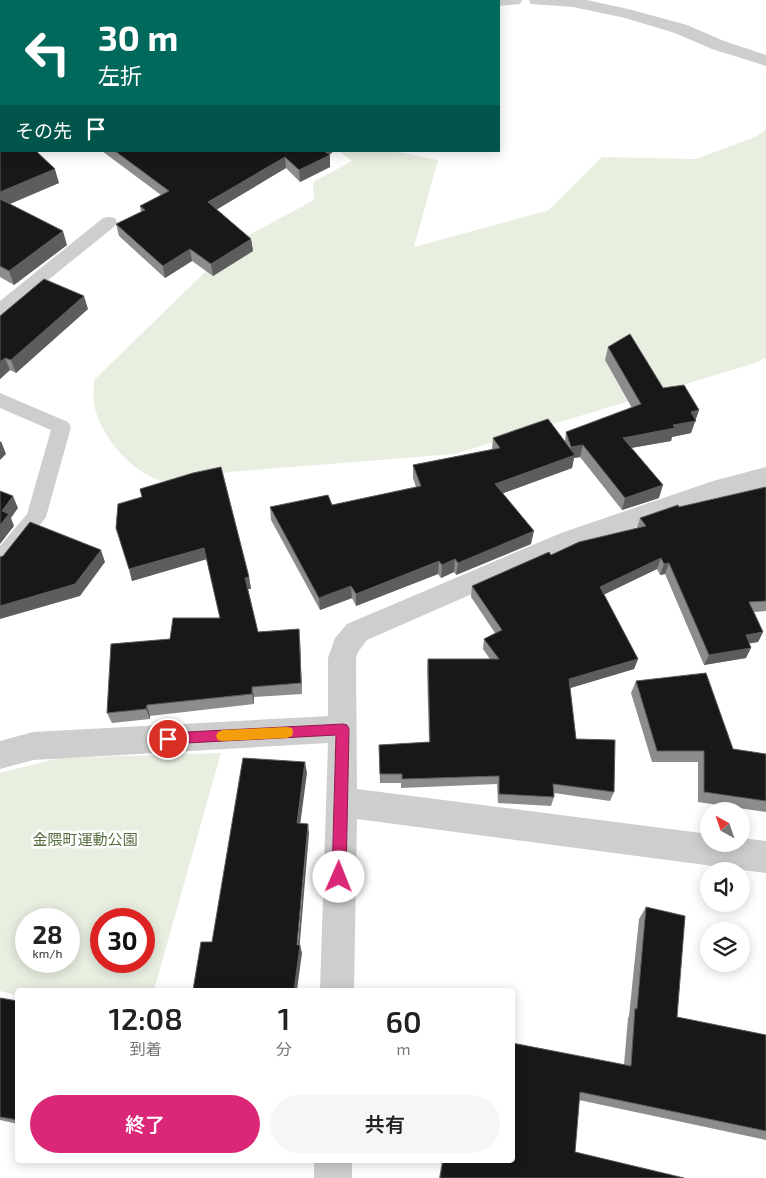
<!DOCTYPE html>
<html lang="ja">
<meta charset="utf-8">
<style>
body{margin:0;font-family:"Exo 2","Noto Sans JP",sans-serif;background:#f6f6f6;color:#222;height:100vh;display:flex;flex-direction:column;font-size:19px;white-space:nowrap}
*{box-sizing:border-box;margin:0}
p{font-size:16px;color:#767676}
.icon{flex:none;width:28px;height:28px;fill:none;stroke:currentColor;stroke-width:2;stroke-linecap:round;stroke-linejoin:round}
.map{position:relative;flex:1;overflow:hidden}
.sheet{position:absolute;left:15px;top:988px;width:500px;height:175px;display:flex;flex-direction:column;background:#fff;border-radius:5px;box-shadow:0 2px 12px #0003}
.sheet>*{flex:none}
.guide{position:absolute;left:0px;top:0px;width:500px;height:152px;box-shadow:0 2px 12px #0003;background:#00695c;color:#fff;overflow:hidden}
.needle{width:32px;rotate:320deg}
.controls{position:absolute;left:700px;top:802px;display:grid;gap:10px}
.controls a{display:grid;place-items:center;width:50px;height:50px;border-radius:50%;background:#fff;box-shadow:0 2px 12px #0003;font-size:25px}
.speed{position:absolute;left:15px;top:908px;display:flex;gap:10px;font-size:25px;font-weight:700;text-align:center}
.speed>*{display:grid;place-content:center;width:65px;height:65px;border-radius:50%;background:#fff;box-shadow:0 2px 12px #0003;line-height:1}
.speed small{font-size:12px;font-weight:400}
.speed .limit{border:8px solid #d22;background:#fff;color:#111}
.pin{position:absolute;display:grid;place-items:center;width:42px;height:42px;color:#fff;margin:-21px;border:2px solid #fff;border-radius:50%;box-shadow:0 1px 5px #0007}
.me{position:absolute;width:55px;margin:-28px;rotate:1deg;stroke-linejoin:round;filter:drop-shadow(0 0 4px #0008)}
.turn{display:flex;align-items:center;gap:18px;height:105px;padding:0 15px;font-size:22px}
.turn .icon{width:65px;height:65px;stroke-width:2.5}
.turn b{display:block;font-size:35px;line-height:42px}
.then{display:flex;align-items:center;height:48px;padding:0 15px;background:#0003;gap:10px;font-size:19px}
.eta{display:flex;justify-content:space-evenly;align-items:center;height:85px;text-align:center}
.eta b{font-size:30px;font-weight:600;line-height:35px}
.primary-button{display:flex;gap:10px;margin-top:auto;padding:10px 15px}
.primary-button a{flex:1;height:58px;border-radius:30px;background:#db2777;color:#fff;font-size:20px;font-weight:600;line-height:58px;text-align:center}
.primary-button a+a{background:#f6f6f6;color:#222}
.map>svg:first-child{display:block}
.green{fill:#e8eee0;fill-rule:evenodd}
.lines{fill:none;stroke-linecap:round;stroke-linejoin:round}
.service{fill:#cecece;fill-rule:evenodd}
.minor{fill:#cecece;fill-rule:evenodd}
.wall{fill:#8c8c8c}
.shaded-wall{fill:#5d5d5d}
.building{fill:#181818;stroke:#5d5d5d}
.route{fill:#db2777;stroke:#8e194d}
.slow{fill:#f59e0b}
.labels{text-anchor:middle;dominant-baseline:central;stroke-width:5;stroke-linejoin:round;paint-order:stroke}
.park-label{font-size:15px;fill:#566e3e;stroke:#fff}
</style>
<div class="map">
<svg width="766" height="1178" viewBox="0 0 766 1178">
<rect width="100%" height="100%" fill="#fff"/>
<path class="green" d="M766,130V358L755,363L454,454L229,472C210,477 188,485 168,482C136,479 98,434 94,403C93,395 94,387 94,380L236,242L314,200L313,182L352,161L339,151H393L438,160L414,247L549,210L602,157L696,159L755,137Z
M221,753L154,990H18L17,995L0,991V773L59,758ZM26,919H69V961H26ZM101,919H144V961H101Z"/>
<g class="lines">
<path class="service" d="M109,217L115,218L117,222L115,226L6,314L0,316V301L103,218Z
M0,393L68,422L71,427L46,517L7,567L0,569V546L27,514L51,430L0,408Z"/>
<path class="minor" d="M480,0H522L520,4L499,6V1Z
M529,0H587L628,9L687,25L724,41L766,55V66L712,49L675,33L625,18L573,7L531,4Z
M0,19H1V30H0Z
M0,91H1V103H0Z
M766,467V487L716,500L579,547L367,640L358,652L356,658L357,789L709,834V844H741V838L766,841V873L357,819L354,990H320L328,743L33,760L0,769V741L33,732L328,716V658L335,638L347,624L561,533L713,481Z
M314,1160H352V1178H314Z"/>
</g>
<path class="wall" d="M0,32L1,33V76L0,75Z
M0,145L59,183L10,204L67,245L14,285L0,277Z
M102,151H334L329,155L330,167L300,182L286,168L216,210L251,239L253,251L213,276L192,261L165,278L119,236L116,224L141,212L140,206L161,195Z
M88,309L16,373L10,370L0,379V316Z
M608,347L663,388L699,410L691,433L672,437L671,441L631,448L659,498L622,510L580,457L574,458L572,468L503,493L531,544L456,575L454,572L441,578L438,574L356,606L352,598L320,610L271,520L270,507L332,505L416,487L413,478V465L492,449L493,438L565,441L566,432L632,408L605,360Z
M766,487V611L754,612L763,632L758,642L749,643L746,658L704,665L665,574L660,575L657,569L604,594L638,659L634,669L570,688L576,739L614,792L610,801L554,793V797L551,806L498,803L497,784L401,788V783H380L379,754L429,742L427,669L428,659H490L483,649L484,639L495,633L471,597L472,586L551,555L637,528L640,518L679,507Z
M118,504L249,577L251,589H248L258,632L300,640L302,694L254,697V704L150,716V719L112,723L107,713L220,618L207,559L132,581Z
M636,681L733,749L766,754V812L698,802V762H652L631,693Z
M646,907L677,1017L766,1035V1140L579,1100L575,1152L684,1178H439L442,1160H512V1043L624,1065L628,1018L629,1016L639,919Z
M0,998L18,1001V1124L0,1120Z"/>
<path class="shaded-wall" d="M337,0H351L345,1H337Z
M1,124V141H0V125Z
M320,151H334L326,157L330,155V167L300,182L299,170Z
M285,157L286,168L209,214L208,202Z
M55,169L59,183L0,208V192Z
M63,231L67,245L14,285L9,271Z
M251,239L253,251L213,276L211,264Z
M190,249L192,261L165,278L163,266Z
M84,296L88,309L16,373L11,360Z
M5,358L10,370L0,379V362Z
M699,410L691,433L672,437L671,441L619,450L623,438L673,425L691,412Z
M1,441L6,454L0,460V442Z
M583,445L580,457L574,458L572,468L493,497L495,484L568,457L571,447Z
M663,485L659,498L622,510L625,498Z
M13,496L18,508L11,518L14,526L0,544V525L2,511Z
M534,531L531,544L456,575L458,563Z
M204,548L207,559L132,581L129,569Z
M101,550L105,562L80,596L0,619V606Z
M661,558L657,569L597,598L600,587Z
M455,559L454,572L441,578L442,565Z
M439,561L438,574L356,606V594Z
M669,563L665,574L660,575L664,564Z
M249,577L251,589H247L245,578Z
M351,586L352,598L320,610L319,598Z
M299,629L300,640L302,694L301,683Z
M763,632L758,642L740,645L746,635Z
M751,648L746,658L704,665L709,655Z
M638,659L634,669L567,689L569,679Z
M252,687L254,697V704L252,694Z
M147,705L150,716V719L146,709Z
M305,762L307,773L299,833L297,823Z
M308,824L309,833L299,953L300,945L302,953L297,990H294Z"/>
<path class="building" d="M86,0H268L269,1H84Z
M0,32L1,33V67L0,66Z
M0,117L1,118V124L0,125Z
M0,145H1V151H36L55,169L0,192Z
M115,151H324L330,155L299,170L285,157L208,202L251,239L211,264L190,249L163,266L116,224L145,210L140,206L169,191Z
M0,199L63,231L9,271L0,266Z
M44,279L84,296L11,360L5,358L0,362V316Z
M630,334L663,388L684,385L699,410L691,412L696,421L673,425L675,428L623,438L663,485L625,498L583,445L571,447L566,432L641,404L608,347Z
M548,419L575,455L495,484L534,531L458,563L455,559L442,565L439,561L356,594L351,586L319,598L270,507L328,495L332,505L421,486L413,465L500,448L493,438Z
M221,467L249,577L245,578L258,632L299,629L301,683L252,687V694L147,705L146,709L107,713L111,644L170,639L173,618H220L204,548L129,569L116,528L118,504L142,497L140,489L193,473Z
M766,487V601L749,602L763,632L746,635L751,648L709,655L669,563L664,564L661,558L600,587L638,659L569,679L576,739L615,740L614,792L553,784L554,797L499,794V776L402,779V774H380L379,745L430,742L428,659H499L484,639L502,630L472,586L549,552L551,555L579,542L646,526L640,518L678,505L679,507Z
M0,491L13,496L2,511L9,514L0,525Z
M30,522L101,550L75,584L0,606V557L3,556Z
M706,673L733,749L766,754V801L704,792V751H657L636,681Z
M243,758L305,762L297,823L308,824L297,945H300L294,990H193L201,942H212Z
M646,907L685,916L677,1017L766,1035V1131L580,1092L575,1152L684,1178H440L443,1160H512V1043L631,1066L635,1008L637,1009Z
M0,998L18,1001V1120L0,1117Z"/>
<path class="route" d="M343,724L347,725L349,729L346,877L344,882L339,884L334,882L332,877L336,735L168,744L164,743L162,739L164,735L168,733Z"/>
<path class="slow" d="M287,727L292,728L293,732L292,736L287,738L223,741L218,740L216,736L218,732L223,730Z"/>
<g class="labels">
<g class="park-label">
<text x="85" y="839">金隈町運動公園</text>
</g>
</g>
</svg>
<div class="controls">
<a><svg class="needle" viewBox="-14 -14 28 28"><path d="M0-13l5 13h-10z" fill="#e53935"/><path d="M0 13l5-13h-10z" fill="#767676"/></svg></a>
<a><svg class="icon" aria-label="sound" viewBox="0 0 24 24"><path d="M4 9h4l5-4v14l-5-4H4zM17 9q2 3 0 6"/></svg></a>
<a><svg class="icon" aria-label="layers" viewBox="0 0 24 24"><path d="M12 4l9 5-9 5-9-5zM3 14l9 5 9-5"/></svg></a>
</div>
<div class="speed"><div>28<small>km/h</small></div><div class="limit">30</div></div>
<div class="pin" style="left:168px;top:739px;background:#d93025"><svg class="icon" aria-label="arrive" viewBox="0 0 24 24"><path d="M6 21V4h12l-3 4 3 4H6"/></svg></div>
<svg class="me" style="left:339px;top:877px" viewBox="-20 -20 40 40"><circle r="19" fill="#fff"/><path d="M0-13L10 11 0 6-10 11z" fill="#db2777"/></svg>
<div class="guide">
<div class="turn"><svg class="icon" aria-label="left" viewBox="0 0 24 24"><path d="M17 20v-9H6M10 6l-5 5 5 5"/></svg><div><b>30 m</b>左折</div></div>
<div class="then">その先<svg class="icon" aria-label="arrive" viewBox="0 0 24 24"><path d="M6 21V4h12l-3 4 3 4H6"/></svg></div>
</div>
<section class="sheet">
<div class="eta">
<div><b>12:08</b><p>到着</p></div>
<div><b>1</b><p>分</p></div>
<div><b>60</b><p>m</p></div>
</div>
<div class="primary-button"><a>終了</a><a>共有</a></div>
</section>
</div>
